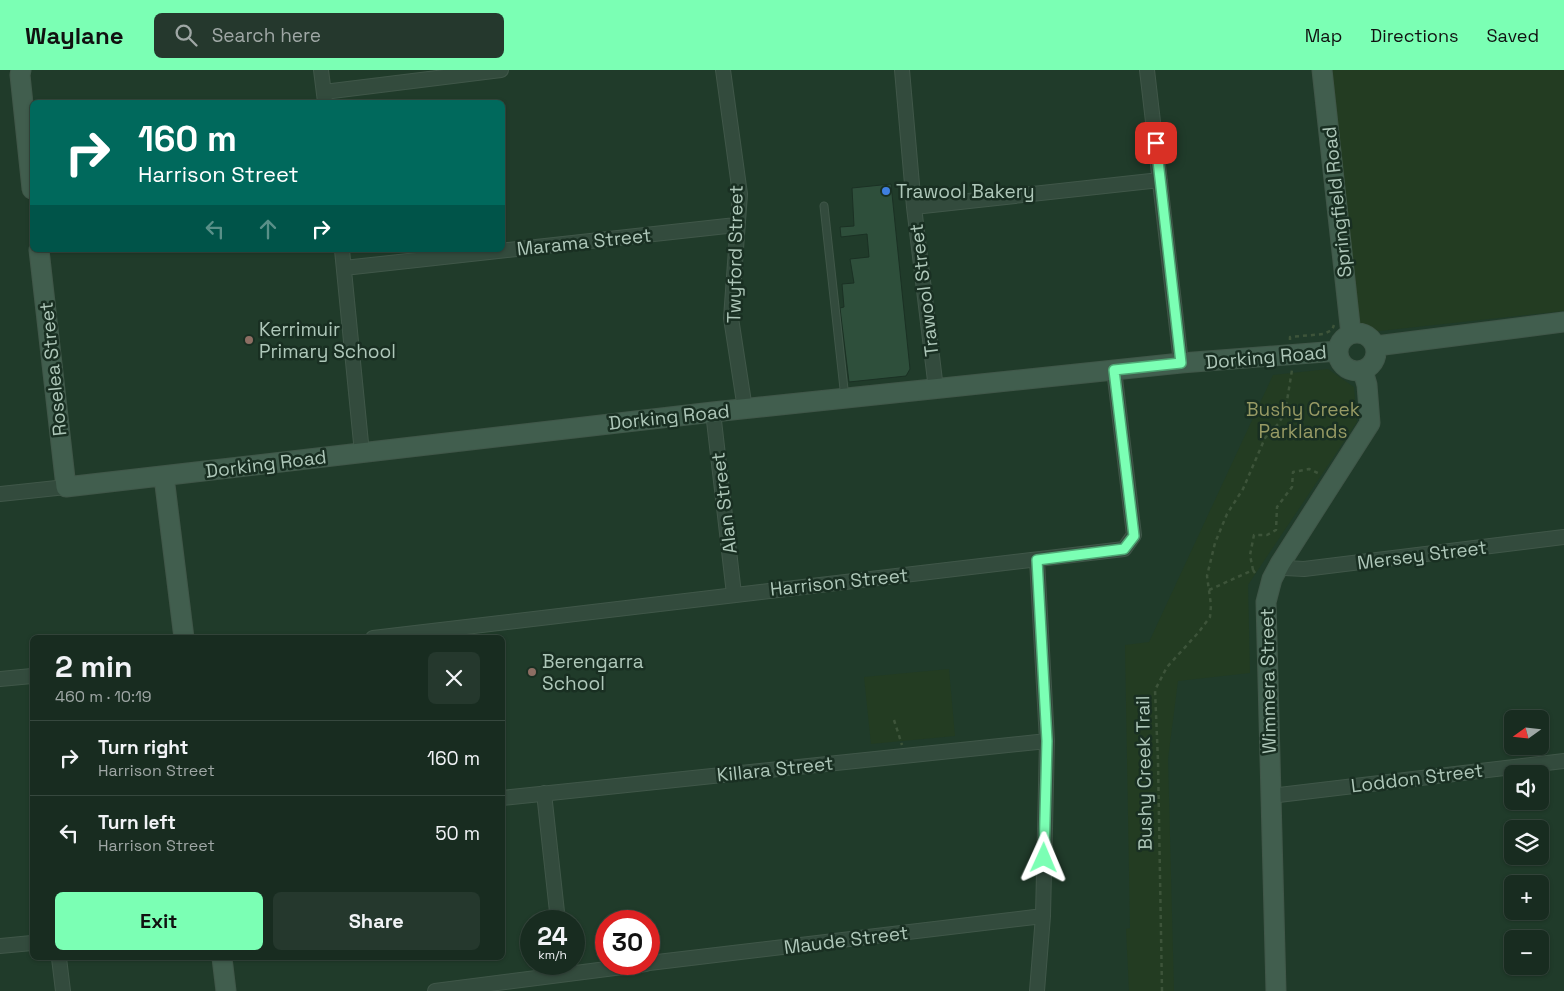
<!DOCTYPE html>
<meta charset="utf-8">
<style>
body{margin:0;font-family:"Space Grotesk",sans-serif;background:#25382d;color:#f1f3f6;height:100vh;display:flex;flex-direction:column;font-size:19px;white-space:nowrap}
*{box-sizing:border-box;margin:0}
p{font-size:16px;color:#9fa7a5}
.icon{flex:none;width:28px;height:28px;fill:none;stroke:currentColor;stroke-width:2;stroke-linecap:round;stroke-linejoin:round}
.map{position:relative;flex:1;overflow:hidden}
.panel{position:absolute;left:30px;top:565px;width:475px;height:325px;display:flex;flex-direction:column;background:#182c20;border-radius:8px;box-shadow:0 1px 4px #0004,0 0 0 1px #36483e}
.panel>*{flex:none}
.hud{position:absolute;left:30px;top:30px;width:475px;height:152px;border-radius:8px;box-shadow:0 1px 4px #0004,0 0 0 1px #36483e;background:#00695c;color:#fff;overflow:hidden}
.needle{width:32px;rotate:255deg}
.buttons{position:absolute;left:1504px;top:640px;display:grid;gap:10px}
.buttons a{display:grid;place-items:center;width:45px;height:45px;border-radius:8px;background:#182c20;box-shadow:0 1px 4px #0004,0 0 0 1px #36483e;font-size:25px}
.speed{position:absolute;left:520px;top:840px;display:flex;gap:10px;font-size:25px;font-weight:700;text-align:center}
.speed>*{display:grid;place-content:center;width:65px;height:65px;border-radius:50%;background:#182c20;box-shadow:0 1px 4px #0004,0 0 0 1px #36483e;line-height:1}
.speed small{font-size:12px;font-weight:400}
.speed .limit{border:8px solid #d22;background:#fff;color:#111}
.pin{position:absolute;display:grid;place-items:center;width:42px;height:42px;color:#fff;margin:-21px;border-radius:10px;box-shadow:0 2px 8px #0006}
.me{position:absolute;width:55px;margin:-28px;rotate:1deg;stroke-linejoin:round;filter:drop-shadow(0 0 4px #0008)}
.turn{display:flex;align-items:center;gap:18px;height:105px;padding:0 25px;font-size:22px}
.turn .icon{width:65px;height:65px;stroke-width:2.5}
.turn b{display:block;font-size:35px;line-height:42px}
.lanes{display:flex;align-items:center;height:48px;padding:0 25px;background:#0003;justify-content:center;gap:25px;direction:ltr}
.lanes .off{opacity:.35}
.round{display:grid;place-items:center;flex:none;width:52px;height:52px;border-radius:8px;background:#25382d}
.headline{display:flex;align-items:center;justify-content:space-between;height:85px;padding:0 25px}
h1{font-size:30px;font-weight:800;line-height:38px}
.primary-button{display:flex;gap:10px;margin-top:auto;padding:10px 25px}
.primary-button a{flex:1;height:58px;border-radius:8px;background:#7bffb4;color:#111;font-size:20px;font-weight:800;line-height:58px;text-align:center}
.primary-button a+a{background:#25382d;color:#f1f3f6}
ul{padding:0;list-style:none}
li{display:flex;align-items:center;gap:15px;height:75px;padding:0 25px;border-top:1px solid #36483e}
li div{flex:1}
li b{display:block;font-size:19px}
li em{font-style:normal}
header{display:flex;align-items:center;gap:30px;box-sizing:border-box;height:70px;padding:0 25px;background:#7bffb4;color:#111}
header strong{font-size:24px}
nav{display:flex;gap:28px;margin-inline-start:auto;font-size:18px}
.search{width:350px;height:45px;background:#25382d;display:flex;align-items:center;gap:12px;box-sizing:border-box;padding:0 18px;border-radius:8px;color:#9fa7a5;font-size:19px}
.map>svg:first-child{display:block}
.green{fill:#233c22}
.building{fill:#2e4f3b;stroke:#1b3124}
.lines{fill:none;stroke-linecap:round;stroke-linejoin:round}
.lane-casing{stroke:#405749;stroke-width:9}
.street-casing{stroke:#405749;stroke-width:16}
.secondary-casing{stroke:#405749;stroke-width:21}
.path{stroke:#3d543a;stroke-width:2.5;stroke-dasharray:4 4;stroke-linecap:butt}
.lane{stroke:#334b3d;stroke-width:7}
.street{stroke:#334b3d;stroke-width:14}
.secondary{stroke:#415e4e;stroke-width:19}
.route-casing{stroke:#50a675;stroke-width:12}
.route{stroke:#7bffb4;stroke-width:9}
.shop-dot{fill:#3f7fe0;stroke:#192f22;stroke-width:2}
.education-dot{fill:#8d6e63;stroke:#192f22;stroke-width:2}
.labels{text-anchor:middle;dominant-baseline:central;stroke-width:5;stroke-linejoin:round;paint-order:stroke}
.poi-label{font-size:19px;fill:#aec7b9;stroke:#192f22;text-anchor:start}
.street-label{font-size:19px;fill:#aec7b9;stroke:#192f22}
.park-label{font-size:19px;fill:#979a64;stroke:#192f22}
</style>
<header>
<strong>Waylane</strong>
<div class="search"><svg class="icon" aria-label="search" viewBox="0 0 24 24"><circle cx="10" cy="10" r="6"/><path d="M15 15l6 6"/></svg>Search here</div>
<nav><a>Map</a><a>Directions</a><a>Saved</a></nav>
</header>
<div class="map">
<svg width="1564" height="921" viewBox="0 0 1564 921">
<rect width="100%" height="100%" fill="#203b2a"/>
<path class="green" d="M1331,0H1564V241L1361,263Z
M1328,299L1354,317L1357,352L1248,515L1250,603L1178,611L1168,689L1174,921H1129L1126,859L1130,858L1125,575L1149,572L1273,305Z
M949,599L955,666L871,674L864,607Z"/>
<path class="building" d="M891,114L910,299L906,306L849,312L840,238L844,237L842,214L854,213L850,189L869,187L867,164L841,167L840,157L854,156L852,118Z"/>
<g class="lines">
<g class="lane-casing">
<path id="lane" d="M824,136L845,328"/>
</g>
<g class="street-casing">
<path id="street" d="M321,0L325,32
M723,0L740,124L731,248L745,339
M902,0L914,137L936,319
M1147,0L1181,293
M324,22L501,0
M914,137L1160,110
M342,180L362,383
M344,198L736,155
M713,342L734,524
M0,424L66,417
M1280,494L1285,498L1304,499L1564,467
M373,568L1124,479L1134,465L1114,300
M0,609L32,606
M544,723L558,851
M1270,726L1564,691
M502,728L1047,671
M0,876L32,873
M59,888L63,921
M649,893L1043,846
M435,921L646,894
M1037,921L1043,846L1047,671L1037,490"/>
</g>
<g class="secondary-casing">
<path id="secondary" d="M21,0L20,5L32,119
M1322,0L1351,264
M39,180L66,417L713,342L1181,293L1338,281
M1338 282a19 19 0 1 1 38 0a19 19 0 1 1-38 0Z
M1376,276L1564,252
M164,407L184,568
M222,888L226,921
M1276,921L1266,532L1272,509L1280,494L1370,353L1367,315L1363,301"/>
</g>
<path class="path" d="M1290,270V267L1324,264L1332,260L1334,255
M1253,500L1250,485L1254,465H1267L1276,460L1277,437L1292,417L1293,402L1309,399L1320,404
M1209,520L1253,500L1257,506
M894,650L902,675
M1162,921L1158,691L1155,620L1167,597L1198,563L1210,547L1211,535L1207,506L1215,473L1227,444L1243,419L1265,368L1278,354L1285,343L1292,300"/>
<use href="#lane" class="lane"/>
<use href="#street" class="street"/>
<use href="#secondary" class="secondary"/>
</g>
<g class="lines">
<g class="route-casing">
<path id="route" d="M1044,788L1047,671L1037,490L1124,479L1134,466L1114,300L1181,293L1156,73"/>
</g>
<use href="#route" class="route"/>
</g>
<circle class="shop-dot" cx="886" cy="121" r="5"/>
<g class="education-dot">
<circle cx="249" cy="270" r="5"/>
<circle cx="532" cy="602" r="5"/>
</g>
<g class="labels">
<g class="poi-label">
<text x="896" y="121">Trawool Bakery</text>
<text x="259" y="259">Kerrimuir<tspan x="259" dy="22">Primary School</tspan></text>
<text x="542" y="591">Berengarra<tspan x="542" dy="22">School</tspan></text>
</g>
<g class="street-label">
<text transform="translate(1337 132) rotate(-96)">Springfield Road</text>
<text transform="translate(584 172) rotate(-6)">Marama Street</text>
<text transform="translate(735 184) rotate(-89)">Twyford Street</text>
<text transform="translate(924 220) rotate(-97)">Trawool Street</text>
<text transform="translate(1266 287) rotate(-5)">Dorking Road</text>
<text transform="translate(53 299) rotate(-96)">Roselea Street</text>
<text transform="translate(669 347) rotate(-6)">Dorking Road</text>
<text transform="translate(266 394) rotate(-7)">Dorking Road</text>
<text transform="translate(724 433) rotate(-97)">Alan Street</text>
<text transform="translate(1422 485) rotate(-7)">Mersey Street</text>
<text transform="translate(839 512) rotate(-6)">Harrison Street</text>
<text transform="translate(1268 611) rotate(-91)">Wimmera Street</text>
<text transform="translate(775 699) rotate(-6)">Killara Street</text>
<text transform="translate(1144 703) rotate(-91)">Bushy Creek Trail</text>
<text transform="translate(1417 708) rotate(-7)">Loddon Street</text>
<text transform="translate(846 870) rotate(-7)">Maude Street</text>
</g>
<g class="park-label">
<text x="1303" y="339">Bushy Creek<tspan x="1303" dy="22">Parklands</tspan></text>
</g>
</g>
</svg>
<div class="buttons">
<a><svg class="needle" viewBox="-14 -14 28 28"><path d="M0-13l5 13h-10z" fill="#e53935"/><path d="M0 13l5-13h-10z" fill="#9fa7a5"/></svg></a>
<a><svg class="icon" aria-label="sound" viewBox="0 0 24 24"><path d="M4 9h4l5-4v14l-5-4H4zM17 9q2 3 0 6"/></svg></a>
<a><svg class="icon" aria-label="layers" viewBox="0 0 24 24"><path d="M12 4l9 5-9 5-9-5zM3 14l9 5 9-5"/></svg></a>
<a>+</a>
<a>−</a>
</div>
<div class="speed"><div>24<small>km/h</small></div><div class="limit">30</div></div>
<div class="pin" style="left:1156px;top:73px;background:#d93025"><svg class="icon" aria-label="arrive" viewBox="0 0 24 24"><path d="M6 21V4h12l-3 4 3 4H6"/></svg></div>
<svg class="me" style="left:1044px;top:788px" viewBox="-20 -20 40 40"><path d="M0-17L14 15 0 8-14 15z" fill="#7bffb4" stroke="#fff" stroke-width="4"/></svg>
<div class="hud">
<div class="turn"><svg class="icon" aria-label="right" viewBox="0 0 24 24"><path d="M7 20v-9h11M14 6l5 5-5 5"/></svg><div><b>160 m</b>Harrison Street</div></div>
<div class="lanes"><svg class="icon off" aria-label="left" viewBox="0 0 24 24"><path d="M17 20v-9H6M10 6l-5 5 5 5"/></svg><svg class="icon off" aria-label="ahead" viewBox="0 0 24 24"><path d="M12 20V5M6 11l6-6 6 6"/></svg><svg class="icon" aria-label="right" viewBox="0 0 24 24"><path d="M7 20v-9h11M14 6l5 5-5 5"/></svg></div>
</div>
<section class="panel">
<div class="headline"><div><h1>2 min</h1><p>460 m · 10:19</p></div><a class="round"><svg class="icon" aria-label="close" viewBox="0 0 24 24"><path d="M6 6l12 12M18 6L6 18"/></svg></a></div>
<ul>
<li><svg class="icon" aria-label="right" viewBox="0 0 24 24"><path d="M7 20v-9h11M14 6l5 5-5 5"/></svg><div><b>Turn right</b><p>Harrison Street</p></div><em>160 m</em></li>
<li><svg class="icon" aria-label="left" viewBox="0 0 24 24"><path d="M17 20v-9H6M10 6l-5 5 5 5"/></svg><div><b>Turn left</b><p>Harrison Street</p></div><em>50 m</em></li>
</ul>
<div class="primary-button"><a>Exit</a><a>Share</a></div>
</section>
</div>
